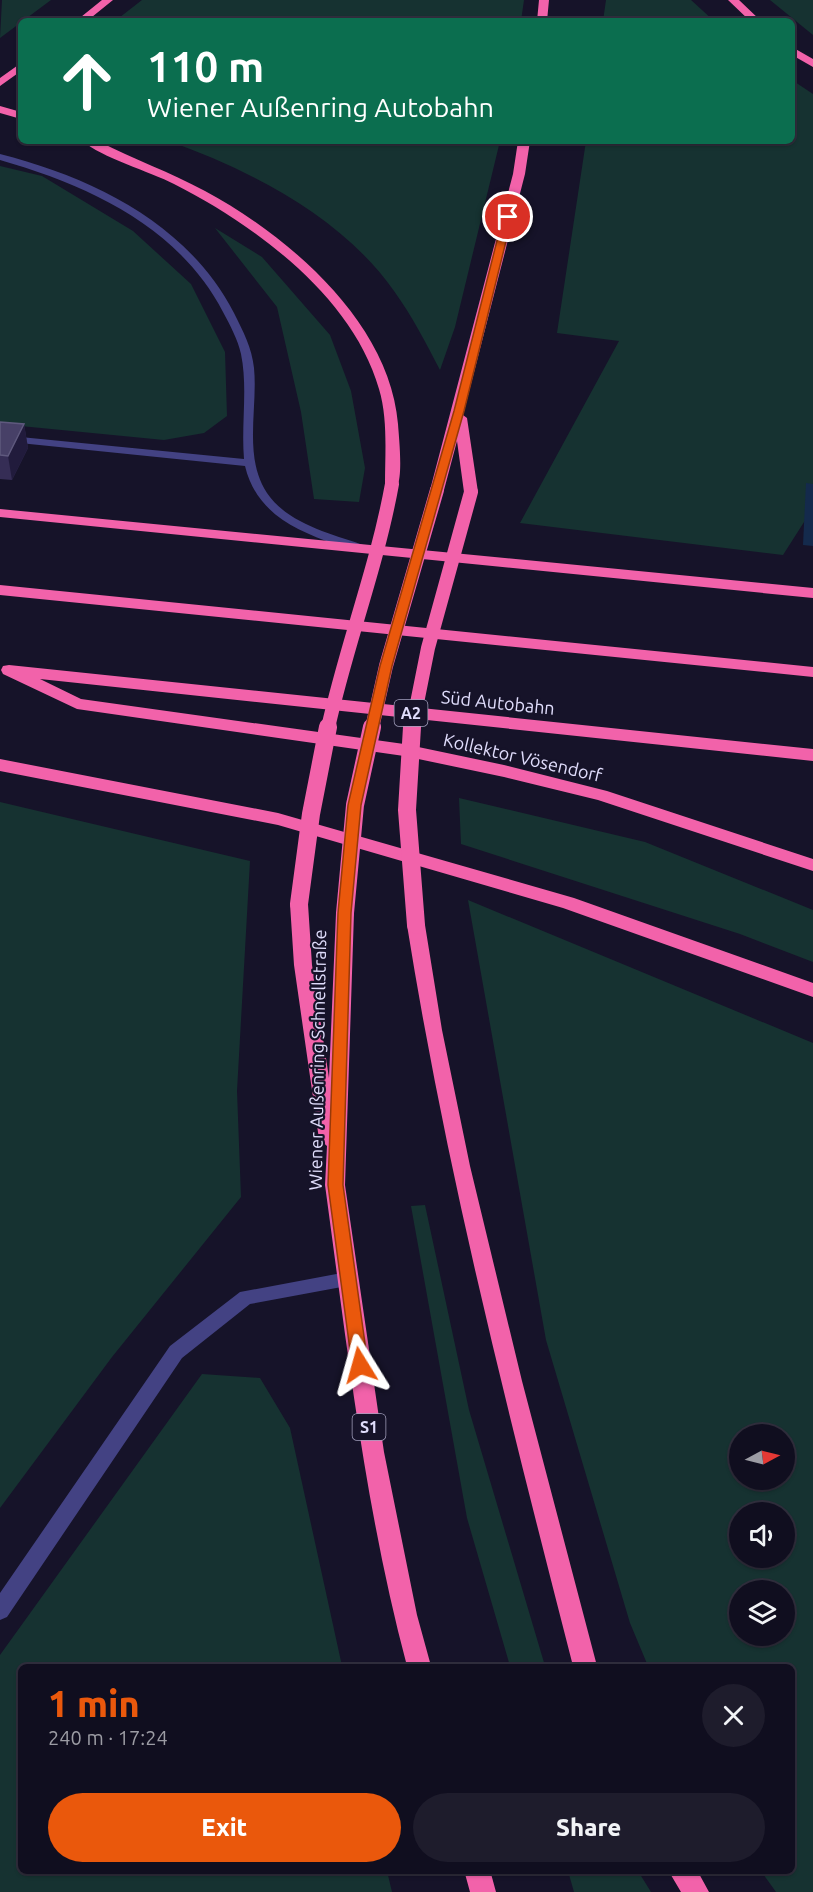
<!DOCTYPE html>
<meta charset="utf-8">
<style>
body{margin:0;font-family:Ubuntu,sans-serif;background:#1e1c2c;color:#f1f3f6;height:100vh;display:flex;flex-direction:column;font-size:22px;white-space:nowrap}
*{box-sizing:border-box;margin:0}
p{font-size:20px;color:#9c9ca4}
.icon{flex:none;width:33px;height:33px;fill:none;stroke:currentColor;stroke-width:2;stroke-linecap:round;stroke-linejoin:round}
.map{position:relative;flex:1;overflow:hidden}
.details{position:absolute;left:18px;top:1664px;width:777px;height:210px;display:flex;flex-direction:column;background:#100e1f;border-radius:9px;box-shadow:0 2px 4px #0004,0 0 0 2px #302e3d}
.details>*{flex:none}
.guide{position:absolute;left:18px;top:18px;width:777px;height:126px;border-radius:9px;box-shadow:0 2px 4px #0004,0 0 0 2px #302e3d;background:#0b6e4f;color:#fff;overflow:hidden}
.needle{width:39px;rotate:83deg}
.tools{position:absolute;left:729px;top:1424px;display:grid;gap:12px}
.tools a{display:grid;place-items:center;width:66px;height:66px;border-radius:50%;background:#100e1f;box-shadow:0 2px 4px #0004,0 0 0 2px #302e3d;font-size:30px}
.pin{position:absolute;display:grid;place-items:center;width:51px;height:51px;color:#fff;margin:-26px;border:3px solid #fff;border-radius:50%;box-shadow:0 2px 6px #0007}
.me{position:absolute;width:66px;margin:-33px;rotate:352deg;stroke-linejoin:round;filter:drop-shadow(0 0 4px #0008)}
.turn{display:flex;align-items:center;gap:21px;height:126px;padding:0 30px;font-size:27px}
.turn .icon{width:78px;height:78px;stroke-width:2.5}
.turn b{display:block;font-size:42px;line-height:51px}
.round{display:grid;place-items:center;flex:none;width:63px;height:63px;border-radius:32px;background:#1e1c2c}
.head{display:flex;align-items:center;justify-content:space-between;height:102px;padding:0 30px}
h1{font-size:36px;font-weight:800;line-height:45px;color:#ea580c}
.cta{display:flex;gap:12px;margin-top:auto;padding:12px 30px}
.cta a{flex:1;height:69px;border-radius:36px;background:#ea580c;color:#fff;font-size:24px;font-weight:800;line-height:69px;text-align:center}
.cta a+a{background:#1e1c2c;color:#f1f3f6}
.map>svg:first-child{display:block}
.green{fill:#163231;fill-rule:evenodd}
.water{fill:#142a4c}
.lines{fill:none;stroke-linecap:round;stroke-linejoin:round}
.minor{fill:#434283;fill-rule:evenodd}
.highway{fill:#f262aa;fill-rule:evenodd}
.highway-bridge-far1{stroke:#f262aa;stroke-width:14}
.highway-bridge{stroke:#f262aa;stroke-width:18}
.wall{fill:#352d55}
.shaded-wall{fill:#211b3c}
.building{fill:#474067;stroke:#5f597e;stroke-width:1.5}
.route{fill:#ea580c;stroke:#983908;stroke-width:1.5}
.labels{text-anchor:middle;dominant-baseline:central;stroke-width:4.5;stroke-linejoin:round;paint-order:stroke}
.shield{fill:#161329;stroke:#a3a0bd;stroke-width:1.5}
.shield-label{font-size:16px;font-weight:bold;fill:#e0ddfc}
.street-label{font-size:18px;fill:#e0ddfc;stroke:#161329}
</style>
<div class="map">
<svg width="813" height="1892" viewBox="0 0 813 1892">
<rect width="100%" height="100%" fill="#161329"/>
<path class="green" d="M2,0H51L0,38Z
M142,0H524L521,21H115Z
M606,0H691L714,21H603Z
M770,0H813V35Z
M792,80L813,94V508L783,555L520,523L619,341L557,333L586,141H792Z
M169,141H500L455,327L440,370C426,343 412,316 394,291C342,217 252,171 169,141Z
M0,166L42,176L133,231L191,284L225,352L227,416L204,433L164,440L0,424Z
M215,228L262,257L330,335L351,391L365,468L359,502L314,499L301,412L277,307Z
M459,798L645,842L813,910V962L740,934L461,844Z
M0,802L250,861L237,1091L241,1197L112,1357L0,1508Z
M468,900L813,1043V1892H776L761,1871L792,1870V1666H648L630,1623L546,1340ZM740,1434H784V1479H740ZM740,1512H784V1557H740ZM740,1590H784V1635H740Z
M425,1205L469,1410L545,1666H510L467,1518L411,1206Z
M202,1374L260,1378L290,1428L342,1666H21V1870L387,1871L392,1892H0V1655Z
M568,1871H638L651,1892H574Z"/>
<path class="water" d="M806,483L813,484V546L803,545Z"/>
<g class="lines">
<path class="minor" d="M0,154C94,178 188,224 234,313C243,331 252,348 254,368C258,408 243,457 267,493C289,525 333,534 366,546V552C357,554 345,547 335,544C294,530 256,512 245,466L0,441V435L244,459C241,424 248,388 241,354C238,340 230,325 223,312C179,227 88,185 0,160Z
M347,1272L353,1274L356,1279L353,1284L347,1286L250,1304L182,1358L7,1617L0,1620V1593L170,1346L240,1292Z"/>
<path class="highway" d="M102,0H113L87,21H76Z
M539,0H549L547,21H537Z
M728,0H739L761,21H750Z
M792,47L813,59V67L792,55Z
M21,63V71L0,86V78Z
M0,106L21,112V119L0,113Z
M83,141H98C133,159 170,172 205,191C289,236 390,323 398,424C399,438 403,475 397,487H387L385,484C385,453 388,419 379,389C353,297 255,225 174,184C151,172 100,157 83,141Z
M518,141H530L525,174L463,415L467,418L478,492L471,496L464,492L457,441L444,490L437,494L430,490L513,174Z
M0,509L813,588V598L0,517Z
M0,585L813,667V677L0,595Z
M9,665L813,749V761L40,679L81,699L404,744L504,765L607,791L813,859V871L598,800L504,777L404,756L77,709L3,674L1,670L3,666Z
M0,759L278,813L574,898L813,983V997L563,908L278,825L0,771Z
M299,898L305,899L308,904L312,965L329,1078L336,913L339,908H351L354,913L345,1185L384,1452L417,1615L431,1666H407C365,1509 347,1346 325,1185L327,1146L319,1139L294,965L290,904L293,899Z
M416,918L422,920L425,925L442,1030L470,1166L522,1381L597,1666H573C510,1420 447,1176 407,925L410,920Z
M464,1870H490L496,1892H470Z
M668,1870H697L709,1892H681Z"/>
<path class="highway-bridge-far1" d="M328,728C346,646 377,567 392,484
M372,728L386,666L437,490
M412,728L428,648L471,492"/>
<path class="highway-bridge" d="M412,727L407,810L416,925
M299,904L311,814L328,727
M345,913L355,805L372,727"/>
</g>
<path class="wall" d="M0,422L24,424L28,448L12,480L0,479Z"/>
<path class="shaded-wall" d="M24,424L28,448L12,480L8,456Z"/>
<path class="building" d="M0,422L24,424L8,456L0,455Z"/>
<path class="route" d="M508,215L512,217L464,411L392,666L361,805L351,913L343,1185L368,1365L365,1371L360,1373L354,1371L352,1365L328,1185L338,913L348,805L380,666L454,411L503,217Z"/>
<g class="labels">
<g class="shield">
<rect x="394.5" y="700" width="33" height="26" rx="4.5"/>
<rect x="352.5" y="1414" width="33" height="26" rx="4.5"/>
</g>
<g class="shield-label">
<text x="411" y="713">A2</text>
<text x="369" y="1427">S1</text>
</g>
<g class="street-label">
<text transform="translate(498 702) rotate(6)">Süd Autobahn</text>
<text transform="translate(523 757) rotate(13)">Kollektor Vösendorf</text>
<text transform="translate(317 1060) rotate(-89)">Wiener Außenring Schnellstraße</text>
</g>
</g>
</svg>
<div class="tools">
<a><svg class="needle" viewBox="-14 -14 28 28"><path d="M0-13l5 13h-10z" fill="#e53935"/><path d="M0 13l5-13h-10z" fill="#9c9ca4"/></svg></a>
<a><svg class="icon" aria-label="sound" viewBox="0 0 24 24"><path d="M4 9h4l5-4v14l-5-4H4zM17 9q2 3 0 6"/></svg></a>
<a><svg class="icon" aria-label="layers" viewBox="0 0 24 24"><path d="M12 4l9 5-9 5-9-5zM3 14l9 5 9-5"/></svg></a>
</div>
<div class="pin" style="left:508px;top:217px;background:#d93025"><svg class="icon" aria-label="arrive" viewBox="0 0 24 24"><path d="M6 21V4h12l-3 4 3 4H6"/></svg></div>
<svg class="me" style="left:360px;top:1365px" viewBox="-20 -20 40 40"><path d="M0-17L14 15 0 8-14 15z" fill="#ea580c" stroke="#fff" stroke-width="4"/></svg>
<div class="guide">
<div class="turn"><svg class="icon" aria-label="ahead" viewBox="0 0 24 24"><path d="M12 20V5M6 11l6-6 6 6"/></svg><div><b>110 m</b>Wiener Außenring Autobahn</div></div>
</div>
<section class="details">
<div class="head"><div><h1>1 min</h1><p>240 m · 17:24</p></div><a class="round"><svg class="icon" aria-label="close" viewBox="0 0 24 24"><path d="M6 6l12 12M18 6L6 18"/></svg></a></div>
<div class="cta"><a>Exit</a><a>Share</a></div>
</section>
</div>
